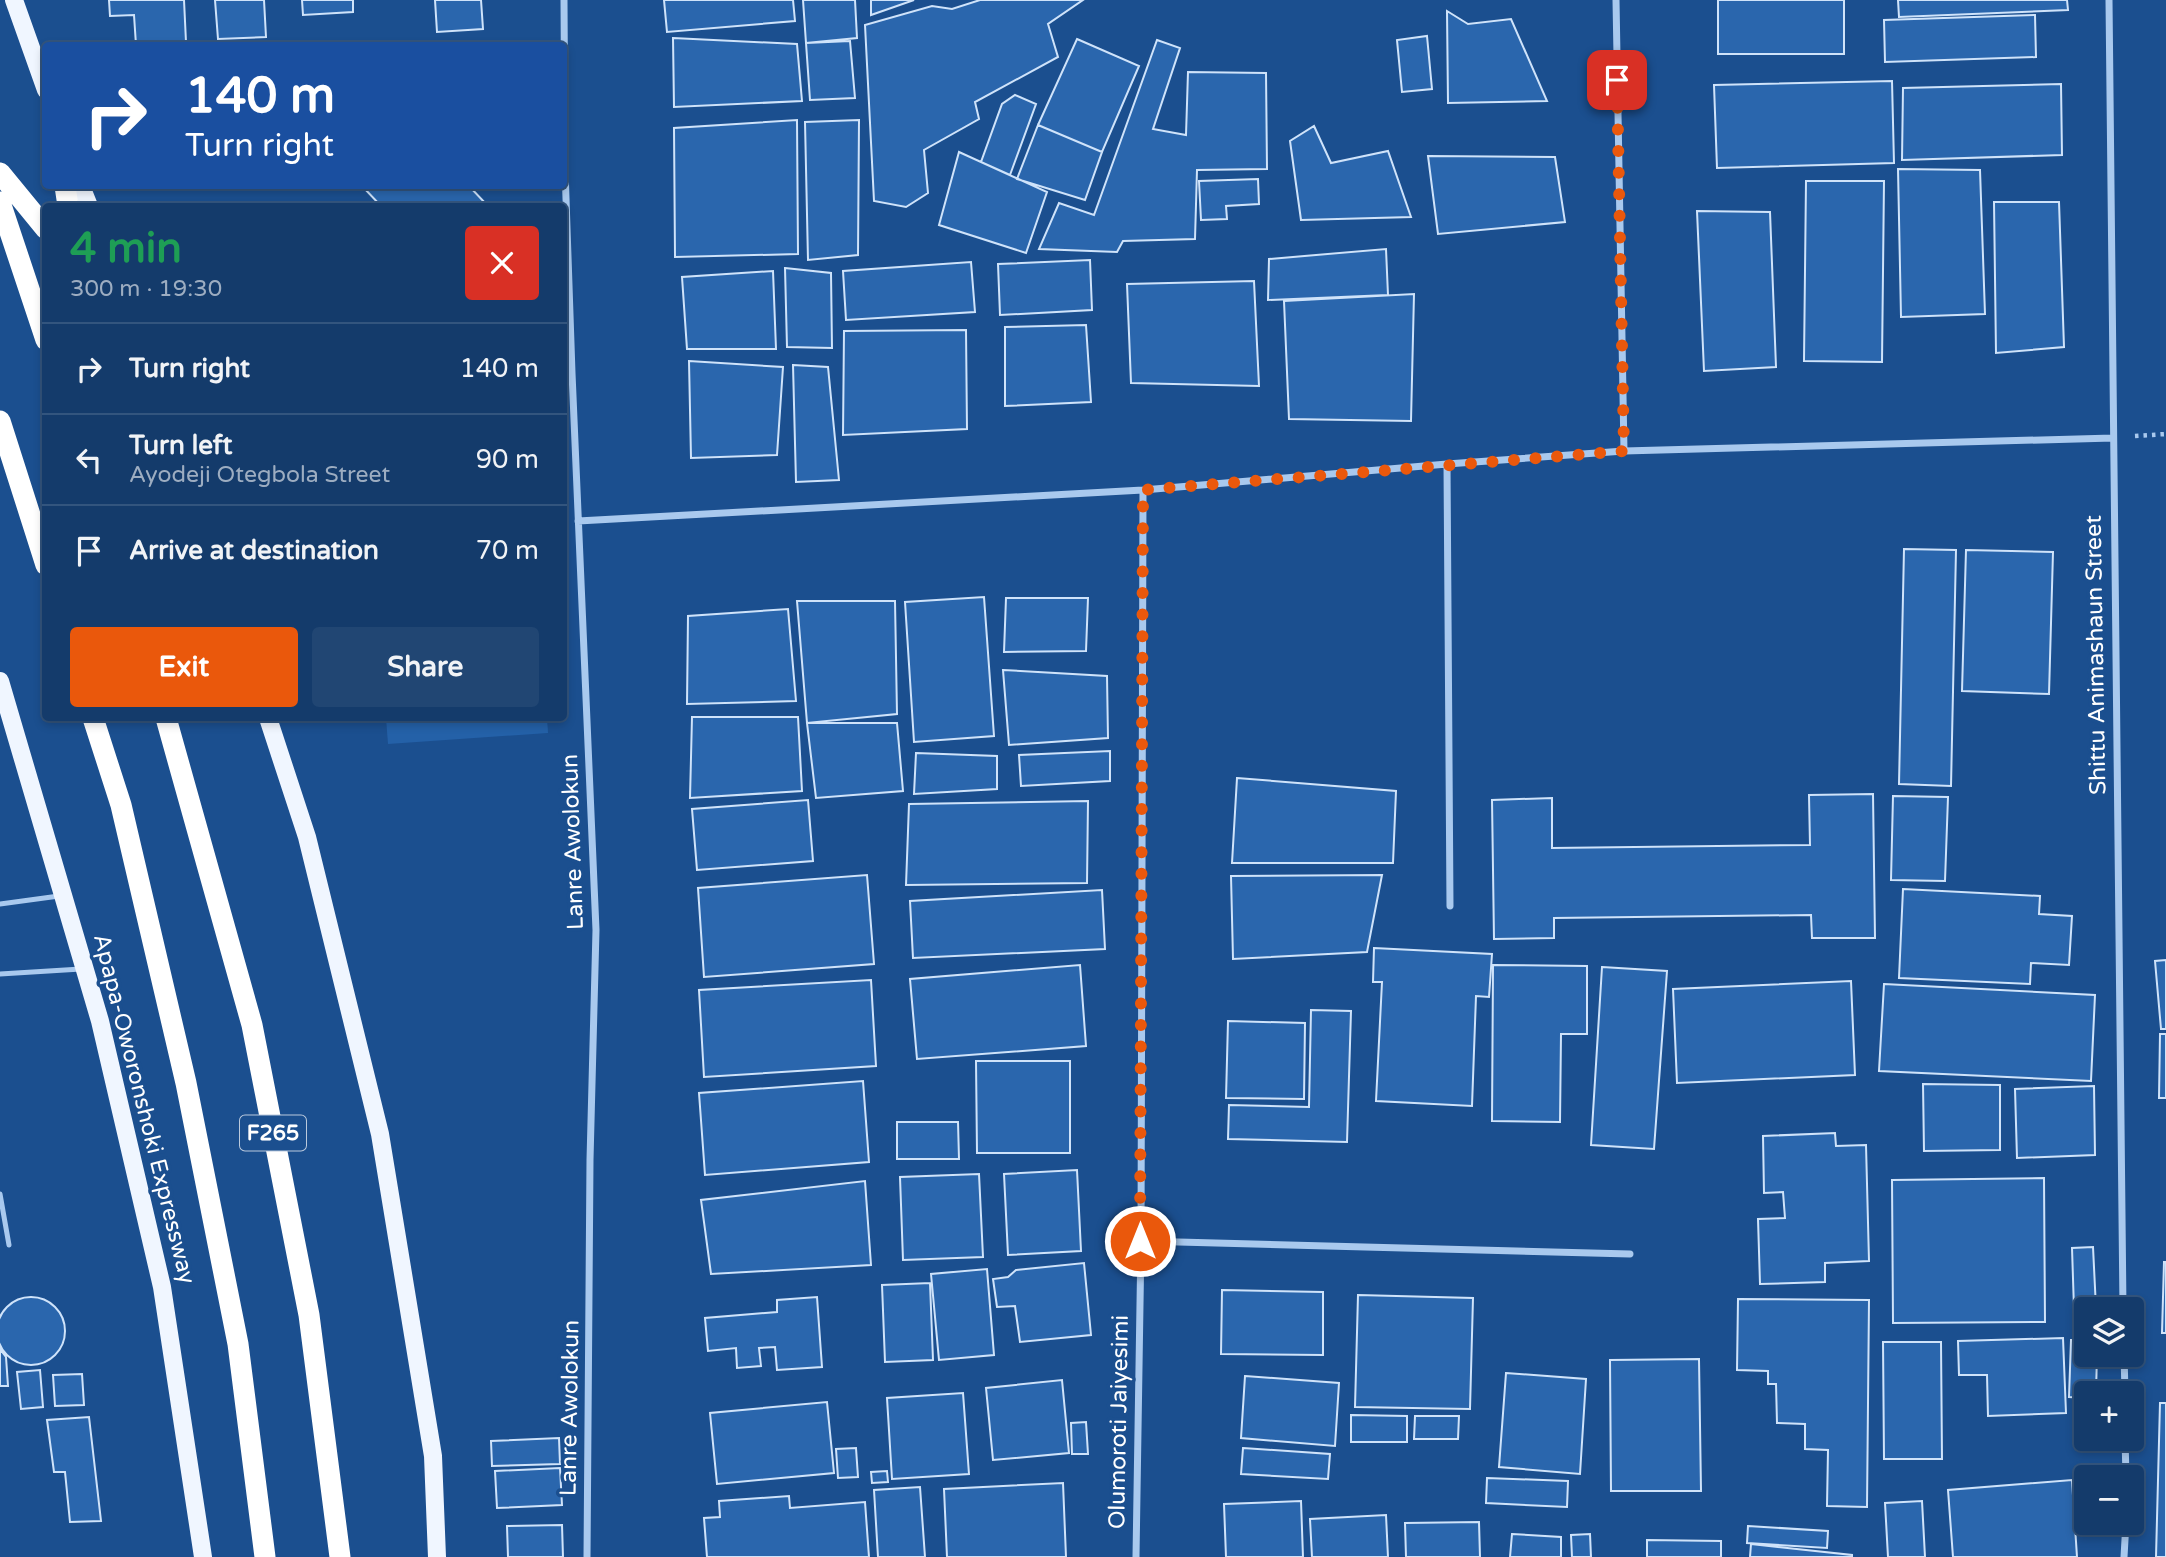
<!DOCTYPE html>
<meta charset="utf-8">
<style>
body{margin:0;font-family:"Varela Round",sans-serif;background:#214673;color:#f1f3f6;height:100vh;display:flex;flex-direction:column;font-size:26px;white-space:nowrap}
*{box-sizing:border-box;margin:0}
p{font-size:23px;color:#9dadc1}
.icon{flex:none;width:38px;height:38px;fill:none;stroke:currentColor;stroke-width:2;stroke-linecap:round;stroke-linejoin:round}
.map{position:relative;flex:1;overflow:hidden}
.sheet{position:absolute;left:42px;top:203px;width:525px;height:518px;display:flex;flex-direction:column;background:#143b6b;border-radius:7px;box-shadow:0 4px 10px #0003,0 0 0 2px #33557e}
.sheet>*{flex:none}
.hud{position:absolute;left:42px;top:42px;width:525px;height:147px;border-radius:7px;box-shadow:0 4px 10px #0003,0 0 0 2px #33557e;background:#1a4fa0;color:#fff;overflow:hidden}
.fabs{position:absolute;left:2074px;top:1297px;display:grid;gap:14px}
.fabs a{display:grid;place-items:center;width:70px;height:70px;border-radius:7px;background:#143b6b;box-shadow:0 4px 10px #0003,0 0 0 2px #33557e;font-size:35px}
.pin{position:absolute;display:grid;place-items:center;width:60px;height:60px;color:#fff;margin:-30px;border-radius:14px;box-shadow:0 4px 10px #0006}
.me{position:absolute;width:77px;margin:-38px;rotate:0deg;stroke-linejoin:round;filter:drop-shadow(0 0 5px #0008)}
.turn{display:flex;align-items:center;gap:24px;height:147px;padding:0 28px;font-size:32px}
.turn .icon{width:91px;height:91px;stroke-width:2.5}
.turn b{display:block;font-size:49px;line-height:60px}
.round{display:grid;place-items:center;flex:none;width:74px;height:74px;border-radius:7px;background:#214673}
.overview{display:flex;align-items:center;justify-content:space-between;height:119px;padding:0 28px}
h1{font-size:42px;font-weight:800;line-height:52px;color:#1e9e55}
.primary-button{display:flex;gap:14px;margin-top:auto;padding:14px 28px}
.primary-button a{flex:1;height:80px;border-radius:7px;background:#ea580c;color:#fff;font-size:28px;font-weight:800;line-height:80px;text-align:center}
.primary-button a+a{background:#214673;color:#f1f3f6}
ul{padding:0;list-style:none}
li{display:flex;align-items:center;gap:21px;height:91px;padding:0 28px;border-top:2px solid #33557e}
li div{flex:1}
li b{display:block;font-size:26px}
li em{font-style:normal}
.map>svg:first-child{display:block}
.green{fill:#2461a8}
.building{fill:#2a66ad;stroke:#cfe3fa;stroke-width:2}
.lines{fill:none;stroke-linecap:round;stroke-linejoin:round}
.path{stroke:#a9c9ee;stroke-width:4.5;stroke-dasharray:3.5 5;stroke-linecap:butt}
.service{stroke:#a9c9ee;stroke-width:5}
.minor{stroke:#a9c9ee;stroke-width:7}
.primary{stroke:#f0f6ff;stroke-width:18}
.motorway{stroke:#fff;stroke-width:21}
.route{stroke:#ea580c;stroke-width:12;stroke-dasharray:0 21.6}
.labels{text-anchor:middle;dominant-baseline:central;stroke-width:7;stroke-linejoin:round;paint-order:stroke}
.shield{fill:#1b4f8f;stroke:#bbcadd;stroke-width:2}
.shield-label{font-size:21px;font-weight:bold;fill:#fff}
.street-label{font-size:23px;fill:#fff;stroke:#1b4f8f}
</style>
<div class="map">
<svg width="2166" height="1557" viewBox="0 0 2166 1557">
<rect width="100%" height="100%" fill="#1b4f8f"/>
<path class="green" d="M386,718H547L548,733L388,744Z"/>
<path class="building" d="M109,0H184L186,42L136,45L134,15L110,16Z
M215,0H264L266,37L218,39Z
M302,0H353V12L303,15Z
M435,0H481L483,29L437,32Z
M664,0H793L795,21L667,32Z
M803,0H855L857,38L806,43Z
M871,0H914L871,15Z
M980,0H1083L1048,24L1058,57L975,102L979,119L924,150L928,193L906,207L874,201L865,25L932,6L952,9Z
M1718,0H1844V54H1718Z
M1898,0H2067L2068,10L1899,17Z
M1447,11L1468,24L1511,19L1547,101L1448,103Z
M2035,15L2036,57L1885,62L1884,20Z
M1427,36L1432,89L1402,92L1397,40Z
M673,38L797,44L802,101L674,107Z
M1077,39L1139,66L1102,152L1038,125Z
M1157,40L1180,48L1153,129L1186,135L1188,72L1266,73L1267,169L1197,170L1195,239L1123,241L1117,252L1039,249L1059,203L1094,215Z
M850,41L855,98L810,100L806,43Z
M1892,81L1894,163L1717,168L1714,85Z
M2061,84L2062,155L1902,160L1903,88Z
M1015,95L1036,104L1010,175L981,162L1002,104Z
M797,120L798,254L675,257L674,128Z
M859,120L858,255L808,260L805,122Z
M1038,125L1102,152L1085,200L1017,179Z
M1314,126L1331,163L1388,151L1411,217L1301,220L1290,141Z
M959,152L1047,192L1026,253L939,225Z
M1428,156L1555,157L1565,222L1438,234Z
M1898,169L1980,170L1985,314L1901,317Z
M1258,179L1259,204L1226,206L1227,219L1201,220L1199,181Z
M1806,181H1884L1882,362L1804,361Z
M362,186H469L488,206H381Z
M1994,202H2059L2064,347L1996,353Z
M1697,211L1770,212L1776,367L1704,371Z
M1386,249L1388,295L1268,300L1269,259Z
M1090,260L1092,310L1000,315L998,264Z
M971,262L975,312L846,320L843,271Z
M785,268L831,273L832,348L787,347Z
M773,271L776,349H687L682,277Z
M1254,281L1259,386L1131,383L1127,284Z
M1414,294L1411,421L1289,419L1284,301Z
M1086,325L1091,402L1005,406V327Z
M966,330L967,429L843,435L844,331Z
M689,361L783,367L777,455L691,458Z
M793,365L828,367L839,480L796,482Z
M1904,549L1956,550L1951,786L1899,784Z
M1966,550L2053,552L2049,694L1962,691Z
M984,597L994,736L914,742L905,602Z
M1006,598H1088L1086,651L1004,652Z
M797,601H895L897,714L807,723Z
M788,609L796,701L687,704L688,616Z
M1003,670L1107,676L1108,738L1009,745Z
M692,717H798L802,791L690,798Z
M807,723H897L903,791L816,798Z
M1110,751V781L1021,786L1019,755Z
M916,753L997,756V789L914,794Z
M1237,778L1396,791L1393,863H1232Z
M1873,794L1875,938H1812L1811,915L1554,918V938L1494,939L1492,800L1552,798V848L1810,845L1809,795Z
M1893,796L1948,797L1945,881L1891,880Z
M808,800L813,861L697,870L692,809Z
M1088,801L1087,883L906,885L909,804Z
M867,875L874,964L704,977L698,888Z
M1382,875L1367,952L1233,959L1231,876Z
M1903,889L2040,896L2039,914L2072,916L2069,965L2031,963L2030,984L1899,978Z
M1102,890L1105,949L913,958L910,901Z
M1374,948L1492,954L1489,997L1476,996L1472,1106L1376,1101L1382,982H1373Z
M2166,960V1029H2161L2155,961Z
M1080,965L1086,1046L917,1059L910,979Z
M1493,965L1587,966V1034H1561L1560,1122L1492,1121Z
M1602,967L1667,971L1654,1149L1591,1145Z
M871,980L876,1066L704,1077L699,990Z
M1851,981L1855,1075L1677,1083L1673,989Z
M1884,984L2095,995L2091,1081L1879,1071Z
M1311,1010L1351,1011L1347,1142L1228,1139L1229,1105L1309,1107Z
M1228,1021L1305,1023L1304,1099L1226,1098Z
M2160,1034H2166V1098H2159Z
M976,1061H1070V1153H977Z
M863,1081L869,1162L705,1175L699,1093Z
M1923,1084L2000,1085V1150L1924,1151Z
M2094,1086L2095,1155L2017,1158L2015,1089Z
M897,1122H958L959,1159H897Z
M1835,1133L1836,1146L1866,1145L1869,1261L1825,1263V1282L1760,1284L1758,1219L1785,1218L1783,1192L1764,1193L1763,1136Z
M1077,1170L1081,1251L1008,1255L1004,1174Z
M979,1174L983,1257L903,1260L900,1177Z
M2044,1178L2045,1322L1893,1323L1892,1180Z
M865,1181L871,1265L711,1274L701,1200Z
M2093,1247L2096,1308L2074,1309L2072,1248Z
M2164,1262H2166V1333H2162Z
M1084,1263L1091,1335L1020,1342L1015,1306L997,1307L993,1279L1008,1277L1016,1270Z
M987,1269L994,1355L939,1360L931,1274Z
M930,1283L933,1360L885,1362L882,1285Z
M1222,1290L1323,1292V1355L1221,1354Z
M1358,1295L1473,1298L1470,1409L1355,1407Z
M817,1297L822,1367L777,1370L775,1347L759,1348L761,1366L737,1368L736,1348L708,1351L705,1318L777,1312V1300Z
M-3 1331a34 34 0 1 1 68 0a34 34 0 1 1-68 0Z
M1738,1299L1869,1300L1867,1507L1827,1506L1828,1450L1805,1449V1424L1777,1423L1776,1384H1768V1371L1737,1370Z
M2063,1338L2066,1413L1988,1416L1987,1375H1959L1958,1341Z
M2071,1340L2086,1341V1354H2097L2096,1393H2086V1398L2069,1397Z
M1883,1342H1941L1942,1459H1884Z
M0,1349L6,1357L8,1386H0Z
M1699,1359L1701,1491H1611L1610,1360Z
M40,1370L43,1407L21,1409L17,1372Z
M1506,1373L1586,1379L1580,1474L1499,1467Z
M82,1374L84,1405L55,1406L53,1375Z
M1245,1376L1339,1383L1335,1446L1241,1438Z
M1062,1380L1069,1453L993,1460L986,1388Z
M963,1393L969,1474L892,1479L887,1398Z
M827,1402L834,1473L717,1484L710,1413Z
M2160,1403H2166V1557H2156Z
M1351,1415L1407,1416V1442H1351Z
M1415,1416H1459L1458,1439H1414Z
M89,1417L101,1521L70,1522L65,1472H54L47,1420Z
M1086,1422L1088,1454H1072L1071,1423Z
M559,1438L560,1464L492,1466L491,1441Z
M856,1448L858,1477L838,1478L836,1449Z
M1243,1448L1330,1454L1328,1479L1241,1474Z
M560,1468L562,1505L497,1508L495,1471Z
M887,1471L888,1482L872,1483L871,1472Z
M1487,1478L1568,1481L1567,1507L1486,1503Z
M2072,1480L2077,1557H1953L1948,1490Z
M1063,1483L1066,1557H947L944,1489Z
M920,1487L925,1557H878L874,1490Z
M789,1496L790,1508L865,1502L869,1557H707L704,1518L720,1517L719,1501Z
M1301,1501L1303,1557H1226L1224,1504Z
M1922,1501L1925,1557H1888L1885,1503Z
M1386,1515L1388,1557H1312L1310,1519Z
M1479,1522L1480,1557H1406L1405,1523Z
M562,1525L563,1557H508L507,1526Z
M1748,1526L1828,1531L1827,1548L1747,1543Z
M1512,1534L1561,1537V1557H1510Z
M1590,1534L1591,1557H1572L1571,1535Z
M1647,1540L1721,1541V1557H1647Z
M1751,1544L1852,1555V1557H1750Z"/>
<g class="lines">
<path class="path" d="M2135,436L2166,434"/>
<path class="service" d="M0,904L59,896
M0,974L81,969
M0,1194L9,1245"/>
<path class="minor" d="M564,0L565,169L572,373L596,930L590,1160L587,1557
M1616,0L1624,451
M2109,0L2123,1309
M1447,464L1450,906
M578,521L1143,490L1447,464L1624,451L2113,438
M1141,1241L1630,1254
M2124,1354L2125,1393
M2125,1438L2126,1477
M1136,1557L1141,1241L1143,490
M2124,1557L2126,1522"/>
<path class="primary" d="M14,0L46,90
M81,186L89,206
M0,681L100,1021L162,1287L203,1557
M268,718L307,837L380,1134L433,1456L437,1557"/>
<path class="motorway" d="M0,173L46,229
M65,186L68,206
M0,202L46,340
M0,421L46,565
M93,718L121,805L186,1083L238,1344L265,1557
M166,718L252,1025L309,1315L340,1557"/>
</g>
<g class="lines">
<path class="route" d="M1140,1241L1143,490L1624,451L1617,80"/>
</g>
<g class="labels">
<rect class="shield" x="240" y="1115.5" width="66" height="35" rx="5"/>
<g class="shield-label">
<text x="273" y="1133">F265</text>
</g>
<g class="street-label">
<text transform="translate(2096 655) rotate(-91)">Shittu Animashaun Street</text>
<text transform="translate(573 842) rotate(-92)">Lanre Awolokun</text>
<text transform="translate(144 1109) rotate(76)">Apapa-Oworonshoki Expressway</text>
<text transform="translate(570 1408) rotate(-89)">Lanre Awolokun</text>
<text transform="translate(1119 1422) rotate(-89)">Olumoroti Jaiyesimi</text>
</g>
</g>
</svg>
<div class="fabs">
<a><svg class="icon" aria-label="layers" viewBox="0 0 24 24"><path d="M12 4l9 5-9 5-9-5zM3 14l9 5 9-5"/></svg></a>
<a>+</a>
<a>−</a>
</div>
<div class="pin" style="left:1617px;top:80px;background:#d93025"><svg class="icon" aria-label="arrive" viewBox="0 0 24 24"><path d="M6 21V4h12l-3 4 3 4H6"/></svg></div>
<svg class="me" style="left:1140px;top:1241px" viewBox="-20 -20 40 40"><circle r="17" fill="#ea580c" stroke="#fff" stroke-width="3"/><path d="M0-11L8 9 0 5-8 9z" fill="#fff"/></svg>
<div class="hud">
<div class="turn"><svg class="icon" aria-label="right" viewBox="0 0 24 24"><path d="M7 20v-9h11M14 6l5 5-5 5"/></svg><div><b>140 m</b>Turn right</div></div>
</div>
<section class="sheet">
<div class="overview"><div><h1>4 min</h1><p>300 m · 19:30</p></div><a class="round" style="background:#d93025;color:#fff"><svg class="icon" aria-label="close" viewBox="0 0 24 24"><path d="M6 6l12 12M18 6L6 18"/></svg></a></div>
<ul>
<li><svg class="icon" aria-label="right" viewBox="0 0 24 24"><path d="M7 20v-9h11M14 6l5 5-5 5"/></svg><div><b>Turn right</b></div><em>140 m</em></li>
<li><svg class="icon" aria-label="left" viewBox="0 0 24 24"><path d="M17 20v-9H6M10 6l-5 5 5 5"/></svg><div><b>Turn left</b><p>Ayodeji Otegbola Street</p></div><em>90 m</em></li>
<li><svg class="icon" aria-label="arrive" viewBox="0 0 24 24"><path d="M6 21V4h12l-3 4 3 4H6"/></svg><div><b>Arrive at destination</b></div><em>70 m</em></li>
</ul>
<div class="primary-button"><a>Exit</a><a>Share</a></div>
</section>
</div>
